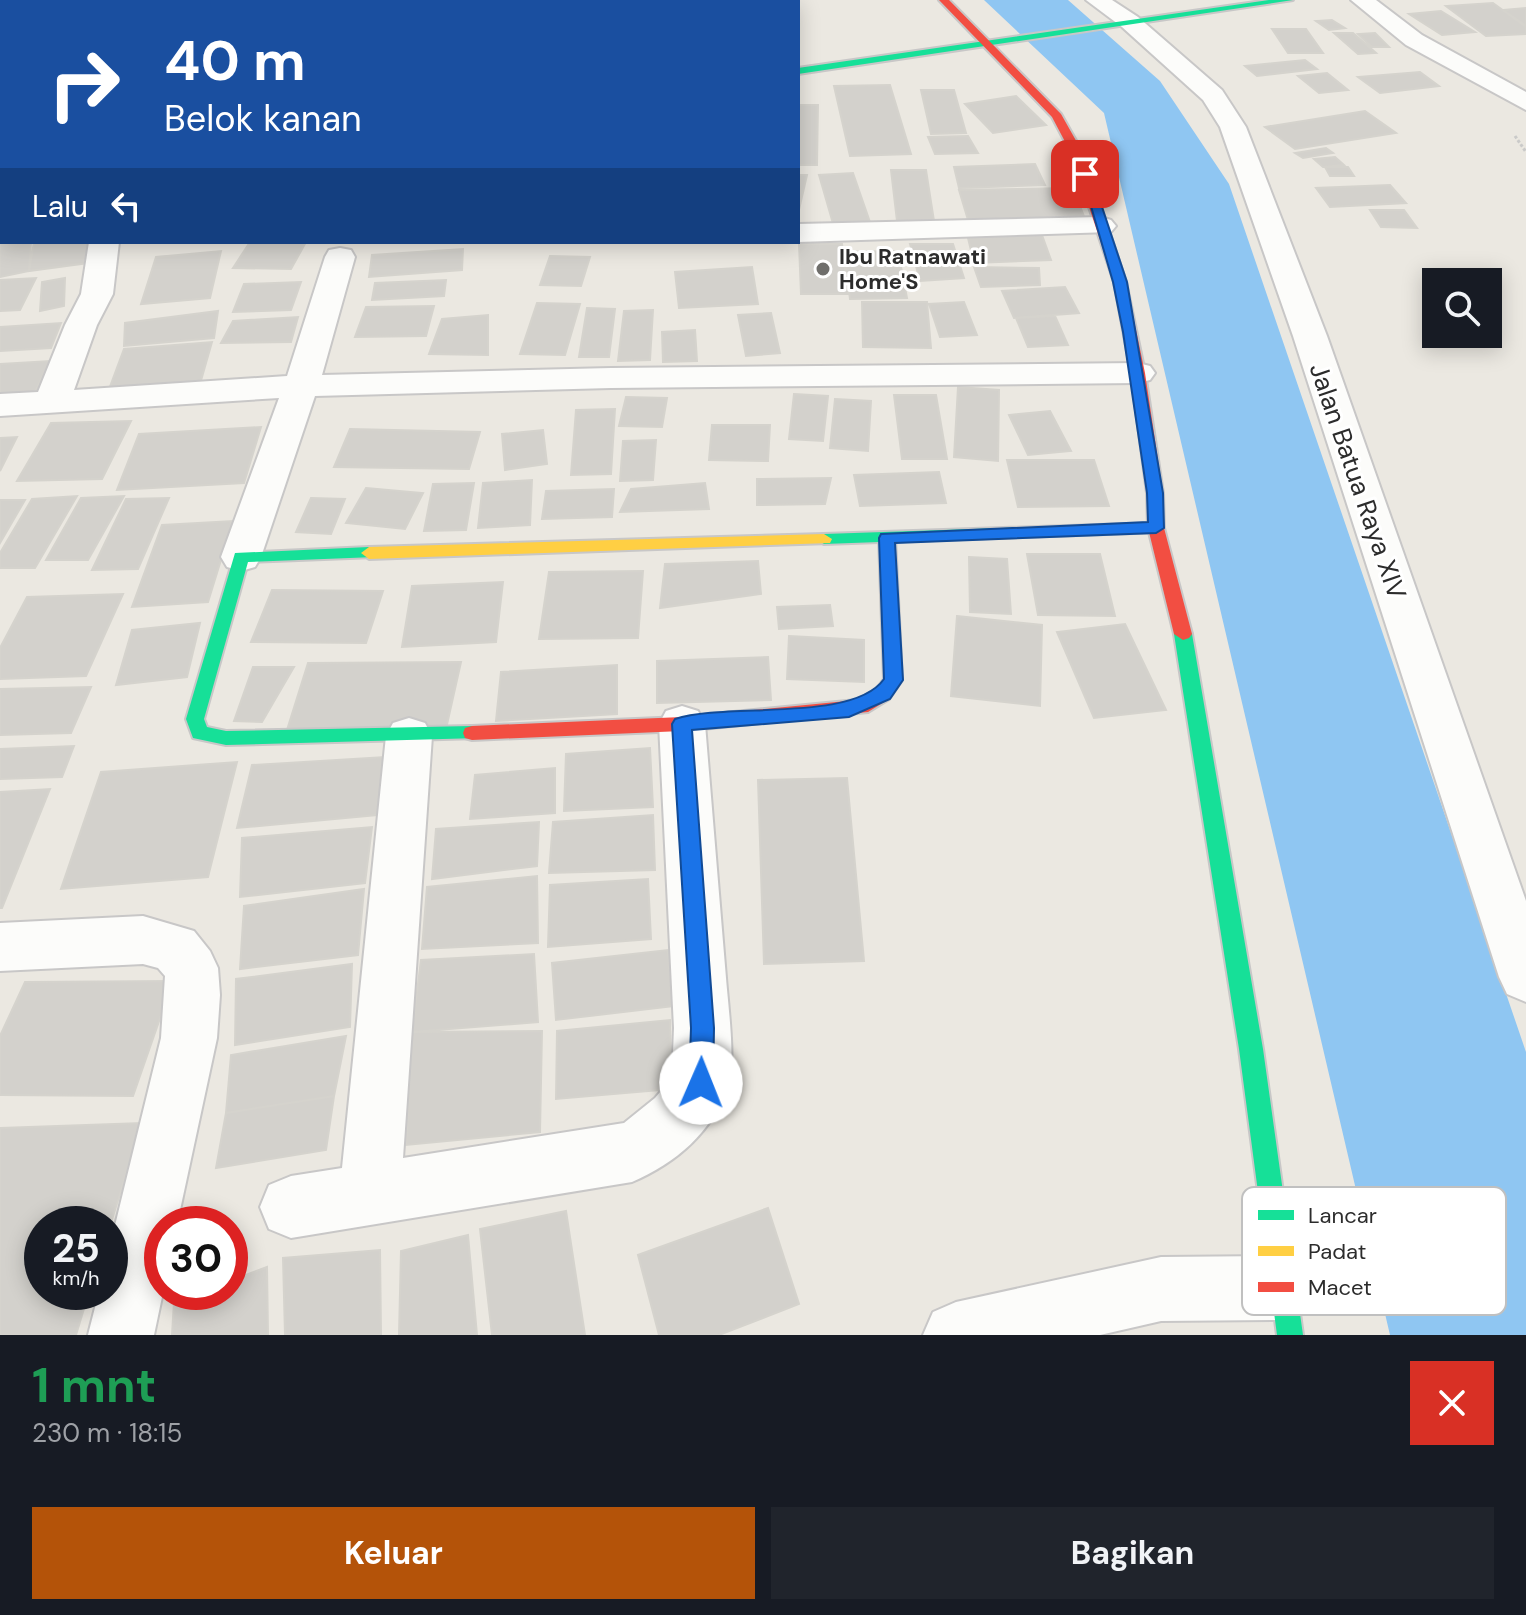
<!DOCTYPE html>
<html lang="id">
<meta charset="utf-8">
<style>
body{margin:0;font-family:"DM Sans",sans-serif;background:#20242c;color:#f1f3f6;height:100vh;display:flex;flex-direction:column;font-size:30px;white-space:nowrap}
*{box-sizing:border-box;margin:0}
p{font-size:26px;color:#9ea1a6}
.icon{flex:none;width:44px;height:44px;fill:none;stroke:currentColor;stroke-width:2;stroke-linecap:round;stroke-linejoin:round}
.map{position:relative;height:1335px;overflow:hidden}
.sheet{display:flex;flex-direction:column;background:#171b24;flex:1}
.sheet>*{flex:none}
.hud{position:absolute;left:0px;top:0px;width:800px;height:244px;box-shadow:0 4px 20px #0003;background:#1a4fa0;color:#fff;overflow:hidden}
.tools{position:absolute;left:1422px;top:268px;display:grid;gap:16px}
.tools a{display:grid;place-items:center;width:80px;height:80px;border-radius:0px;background:#171b24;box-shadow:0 4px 20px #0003;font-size:40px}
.speed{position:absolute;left:24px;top:1206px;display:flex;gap:16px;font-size:40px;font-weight:700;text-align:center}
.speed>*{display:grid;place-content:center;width:104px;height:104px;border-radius:50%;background:#171b24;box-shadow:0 4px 20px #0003;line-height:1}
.speed small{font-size:20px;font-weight:400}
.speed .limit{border:12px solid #d22;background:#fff;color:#111}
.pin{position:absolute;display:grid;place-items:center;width:68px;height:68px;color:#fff;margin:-34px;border-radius:16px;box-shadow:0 4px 12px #0006}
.me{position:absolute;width:88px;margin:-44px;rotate:1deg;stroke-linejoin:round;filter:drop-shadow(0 0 6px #0008)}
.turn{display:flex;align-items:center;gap:28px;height:168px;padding:0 32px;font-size:36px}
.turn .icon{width:104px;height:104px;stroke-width:2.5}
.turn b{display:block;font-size:56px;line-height:68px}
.then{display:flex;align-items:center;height:76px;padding:0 32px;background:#0003;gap:16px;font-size:30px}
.round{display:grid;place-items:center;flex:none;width:84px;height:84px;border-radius:0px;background:#20242c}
.head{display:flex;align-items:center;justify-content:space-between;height:136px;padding:0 32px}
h1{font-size:48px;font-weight:700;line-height:60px;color:#1e9e55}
.button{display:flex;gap:16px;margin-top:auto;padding:16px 32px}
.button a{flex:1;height:92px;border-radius:0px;background:#b45309;color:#fff;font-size:32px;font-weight:700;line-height:92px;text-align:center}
.button a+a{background:#20242c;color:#f1f3f6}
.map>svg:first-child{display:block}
.water{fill:#8fc6f2}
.building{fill:#d3d1cc;stroke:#d5d3cd;stroke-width:2}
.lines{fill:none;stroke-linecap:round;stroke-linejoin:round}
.street-casing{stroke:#c8c7c7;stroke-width:4}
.fast-casing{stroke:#c8c7c7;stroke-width:4}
.slow-casing{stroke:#c8c7c7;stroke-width:4}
.jam-casing{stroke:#c8c7c7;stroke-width:4}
.path{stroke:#cacac9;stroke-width:3;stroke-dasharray:3 2;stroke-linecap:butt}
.street{fill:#fcfcfa;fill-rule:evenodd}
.fast{fill:#16e098;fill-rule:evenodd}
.slow{fill:#ffcf43;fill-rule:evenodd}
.jam{fill:#f24e42;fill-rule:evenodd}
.route{fill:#1a73e8;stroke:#114b97;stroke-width:2}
.poi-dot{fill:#6f6e6b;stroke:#fff;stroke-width:3}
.labels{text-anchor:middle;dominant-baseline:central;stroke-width:6;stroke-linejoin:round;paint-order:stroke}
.far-poi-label{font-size:22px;font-weight:bold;fill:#2c2c2c;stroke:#fff;text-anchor:start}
.street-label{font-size:26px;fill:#2c2c2c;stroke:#fff}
.key{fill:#fff;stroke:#c0c0c0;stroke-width:2}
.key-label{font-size:22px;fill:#2c2c2c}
</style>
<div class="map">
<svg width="1526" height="1335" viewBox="0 0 1526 1335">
<rect width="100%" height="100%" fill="#ebe8e1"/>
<path class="water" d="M984,0H1068L1160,81L1229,184L1526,1052V1335H1390L1104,113Z"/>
<path class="building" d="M1493,3L1526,27V34L1486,36L1446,6Z
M1526,8V26L1503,10Z
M1441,11L1475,32L1442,35L1409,14Z
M1332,20L1345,28L1329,30L1316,21Z
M1272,29H1306L1323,53H1288Z
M1334,33H1353L1376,53L1358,54Z
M1375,33L1389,47H1372L1358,34Z
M1305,60L1317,69L1257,76L1245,66Z
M1420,72L1439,86L1380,93L1358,77Z
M1327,73L1348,90L1319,93L1298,76Z
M890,85L911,154L850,156L834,86Z
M921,90H954L966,133L931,134Z
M1016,96L1046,125L993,133L965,104Z
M798,105H818L817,165H798Z
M1365,111L1396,133L1295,149L1265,127Z
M968,136L978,153L935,154L928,137Z
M1326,148L1333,153L1303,158L1295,153Z
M1335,157L1344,165L1323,167L1314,159Z
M1035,164L1045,185L959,188L954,167Z
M1325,167H1348L1354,176H1330Z
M891,170H926L934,221H897Z
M853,173L871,225L834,227L819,175Z
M798,175H807L798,214Z
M1390,185L1406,203L1330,207L1316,188Z
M1073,188L1085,219L968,220L959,190Z
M1370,210H1404L1417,228L1381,227Z
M0,226L2,242H31L29,271L0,277Z
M1042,235L1051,260L974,263L968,238Z
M34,242H90L88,263L29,271Z
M250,242H306L291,269L233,268Z
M799,244H842L848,294H801Z
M910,244H953L964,278L920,281Z
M463,249L462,270L369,277L372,255Z
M221,251L210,298L141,304L156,257Z
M898,251L907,298L850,299L844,252Z
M550,256L590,257L581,286L540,285Z
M752,267L758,304L679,308L675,272Z
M974,267L1039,268L1040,285L981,287Z
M36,278L20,310L0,311V280Z
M65,278L64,306L40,311L42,282Z
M446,280L444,296L372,300L375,283Z
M301,282L291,310L233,312L244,284Z
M1065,287L1079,313L1014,318L1002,291Z
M862,302H927L931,348L863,347Z
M964,302L977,335L940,337L929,304Z
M537,303L580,304L565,355L520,354Z
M434,306L426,336L355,337L366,307Z
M587,308L615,309L609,357H579Z
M653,310L650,360L618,361L624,311Z
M218,311L214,338L124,346L125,323Z
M771,313L780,353L746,356L738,315Z
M488,315V355L429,354L442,319Z
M1055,316L1068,345L1028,347L1016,318Z
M298,317L291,342L221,343L233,321Z
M61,323L51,348L0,351V327Z
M695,330L697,361L663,362L662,332Z
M212,342L200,384L108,392L124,349Z
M50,361L34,394L0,396V364Z
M958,387L999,390L998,461L954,457Z
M794,394L828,396L823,441L789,439Z
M894,395H936L947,459H902Z
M626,397L667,398L662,427L619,426Z
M835,399L871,401L868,451L830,448Z
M615,409L611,474L571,475L576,410Z
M1050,411L1071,451L1028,455L1009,415Z
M131,421L102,479L17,481L51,423Z
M712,425H770L768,461L709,460Z
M261,427L244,483L117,490L139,434Z
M350,429L480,432L469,469L334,467Z
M543,430L547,464L505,470L502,434Z
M17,437L0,471V438Z
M656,440L653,480L620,481L623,441Z
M1007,460H1094L1109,506L1018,507Z
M939,472L946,503L860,506L854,475Z
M831,478L825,504L757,505V479Z
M532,480L530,525L478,528L483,483Z
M474,483L466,530L424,531L433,484Z
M705,483L709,509L620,512L631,489Z
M366,488L423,493L405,529L346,523Z
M614,489L612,517L542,519L546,491Z
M77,496L35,568H0V553L32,499Z
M124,496L88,560H46L81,498Z
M169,498L138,569L92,570L126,499Z
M311,498L345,499L331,534L296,532Z
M0,500H25L0,543Z
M233,521L208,602L132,607L162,525Z
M1027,554H1100L1115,616L1038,615Z
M969,557L1007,559L1011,614L970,612Z
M758,561L761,594L660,608L665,564Z
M643,571L638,638L539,639L549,572Z
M503,582L496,642L402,647L412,586Z
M272,590L383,591L366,643L251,642Z
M123,594L86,676L0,679V648L27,597Z
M830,605L833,626L779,629L777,607Z
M957,616L1042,625L1040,706L951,696Z
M200,623L187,677L116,685L132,630Z
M1125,624L1166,710L1094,718L1057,632Z
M789,636L864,640V682L787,679Z
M768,657L771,700L657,703V661Z
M461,662L446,729L287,730L308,663Z
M617,665V714L496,721L501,672Z
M253,667H294L262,722L234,721Z
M91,687L71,733L0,735V689Z
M74,746L62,777L0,779V749Z
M650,748L653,807L564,811L566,754Z
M385,757L377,815L237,828L252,765Z
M237,762L208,877L61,889L101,772Z
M555,768V813L470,819L475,775Z
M847,778L864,961L764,964L758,780Z
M50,789L2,908H0V792Z
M653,815L655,870L549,873L553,822Z
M539,822L537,866L432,879L436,829Z
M372,827L365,883L240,897L242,838Z
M537,876L538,943L422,949L427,887Z
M648,879L651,939L548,947L550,885Z
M364,889L358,955L240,969L244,906Z
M668,950L673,1006L556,1020L552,963Z
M534,954L538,1022L412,1032L421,960Z
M352,964L350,1027L235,1045L236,979Z
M173,981L133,1096L0,1095V1036L25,982Z
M670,1020L671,1089L556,1099L557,1031Z
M542,1031L540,1132L406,1145L412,1032Z
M346,1036L334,1096L226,1113L231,1055Z
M334,1096L326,1150L216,1168L226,1113Z
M142,1123L110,1226L42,1224V1292H89L76,1335H0V1128Z
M768,1208L799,1304L719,1335H659L638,1255Z
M566,1211L585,1335H492L480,1229Z
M468,1235L477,1335H399L401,1251Z
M380,1250L381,1335H285L283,1258Z
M267,1267L268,1335H172L174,1302L200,1292H230V1281Z"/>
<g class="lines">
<g class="street-casing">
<path id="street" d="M444,0H466V2H444Z
M609,0H631L632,2H610Z
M1086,0H1112L1138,17L1222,90L1246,127L1327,336L1526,901V1002L1507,994L1499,977L1293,336L1220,127L1203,100L1122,27Z
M1351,0H1376L1422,35L1526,92V110L1406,45Z
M1101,217L1111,220L1116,226L1111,232L798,242V224Z
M89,242H119L113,294L97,325L74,390L287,376L325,257L329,250L340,248L351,250L355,257L322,375L611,368L1138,363L1150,366L1155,373L1150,380L1138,383L611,388L315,396L261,557L255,567L241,571L227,567L221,557L279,398L0,416V394L38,392L65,325L81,294Z
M682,706L698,711L705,724C712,809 719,893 726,978C728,1004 736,1064 728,1087C711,1133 676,1163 632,1182L291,1238L269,1229L260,1207L269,1185L291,1176L342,1168L386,736L393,723L409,718L425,723L432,736L403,1158L624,1123L655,1098L672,1078L674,1028L659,724L666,711Z
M143,916L194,931L210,951L218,968L220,995L217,1038L177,1224H162L163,1292L154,1335H88L99,1292H110V1246L161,1038L165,976L158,968L143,964L0,971V923Z
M1284,1256L1307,1265L1316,1288L1307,1311L1284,1320L1161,1321L1100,1335H923L933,1312L956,1302L1161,1257Z"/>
</g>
<g class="fast-casing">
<path id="fast" d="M1269,0H1293L798,74V68Z
M1156,523L1162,524L1164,528L1162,532L824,544L816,539L824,534Z
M369,547L375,549L377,553L375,557L248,562L204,719L207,727L226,731L472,726L479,728L481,733L479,738L226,745L193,738L186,719L235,553Z
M1183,628L1192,634L1263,1049L1303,1335H1277L1239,1049L1174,634Z"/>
</g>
<g class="slow-casing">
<path id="slow" d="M0,185H2V191H0Z
M824,534L832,539L830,543L369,559L361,553L369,547Z"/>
</g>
<g class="jam-casing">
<path id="jam" d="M939,0H949L1061,114L1083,153L1126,282L1145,373L1163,493L1164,528L1192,634L1189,638L1183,640L1174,634L1148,528L1147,493L1131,373L1114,282L1071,153L1052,117Z
M887,533L895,538L902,680L889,699L868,712L682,731L472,740L465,738L463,733L465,728L472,726L682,717L857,700L877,689L884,679L879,538Z"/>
</g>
<path class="path" d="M1515,136L1526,152"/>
<use href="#street" class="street"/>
<use href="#fast" class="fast"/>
<use href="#slow" class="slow"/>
<use href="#jam" class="jam"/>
</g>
<path class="route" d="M1081,172L1091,174L1127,282L1163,493L1164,528L1156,533L895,543L903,680L890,699L849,717L692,730L714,1028L713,1083L709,1091L701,1094L692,1091L689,1083L691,1028L672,724L675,719C726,702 853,723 884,679L879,538L881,534L1148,522L1147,493L1123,332L1113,282Z"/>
<circle class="poi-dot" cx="823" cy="269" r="8"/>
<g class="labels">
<g class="far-poi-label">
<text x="839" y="256">Ibu Ratnawati<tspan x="839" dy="25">Home'S</tspan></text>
</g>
<g class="street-label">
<text transform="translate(1358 481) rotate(71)">Jalan Batua Raya XIV</text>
</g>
</g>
<rect x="1242" y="1187" width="264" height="128" rx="12" class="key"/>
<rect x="1258" y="1210" width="36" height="10" fill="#16e098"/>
<rect x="1258" y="1246" width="36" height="10" fill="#ffcf43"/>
<rect x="1258" y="1282" width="36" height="10" fill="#f24e42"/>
<g class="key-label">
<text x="1308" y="1223">Lancar</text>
<text x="1308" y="1259">Padat</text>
<text x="1308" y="1295">Macet</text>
</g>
</svg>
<div class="tools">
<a><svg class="icon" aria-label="search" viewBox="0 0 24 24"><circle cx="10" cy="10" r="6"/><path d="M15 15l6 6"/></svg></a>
</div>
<div class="speed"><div>25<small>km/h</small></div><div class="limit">30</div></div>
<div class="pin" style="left:1085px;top:174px;background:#d93025"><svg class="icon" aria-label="arrive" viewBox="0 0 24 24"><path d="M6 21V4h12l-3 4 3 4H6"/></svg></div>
<svg class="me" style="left:701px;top:1083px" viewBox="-20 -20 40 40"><circle r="19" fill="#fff"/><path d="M0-13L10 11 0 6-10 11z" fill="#1a73e8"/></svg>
<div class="hud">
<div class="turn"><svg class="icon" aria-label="right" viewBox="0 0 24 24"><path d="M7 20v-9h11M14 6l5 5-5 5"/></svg><div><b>40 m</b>Belok kanan</div></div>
<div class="then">Lalu<svg class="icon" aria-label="left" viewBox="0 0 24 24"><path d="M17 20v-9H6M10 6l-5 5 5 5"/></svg></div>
</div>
</div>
<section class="sheet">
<div class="head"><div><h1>1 mnt</h1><p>230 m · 18:15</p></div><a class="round" style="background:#d93025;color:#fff"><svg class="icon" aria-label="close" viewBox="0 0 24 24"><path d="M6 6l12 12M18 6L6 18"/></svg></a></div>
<div class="button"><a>Keluar</a><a>Bagikan</a></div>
</section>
